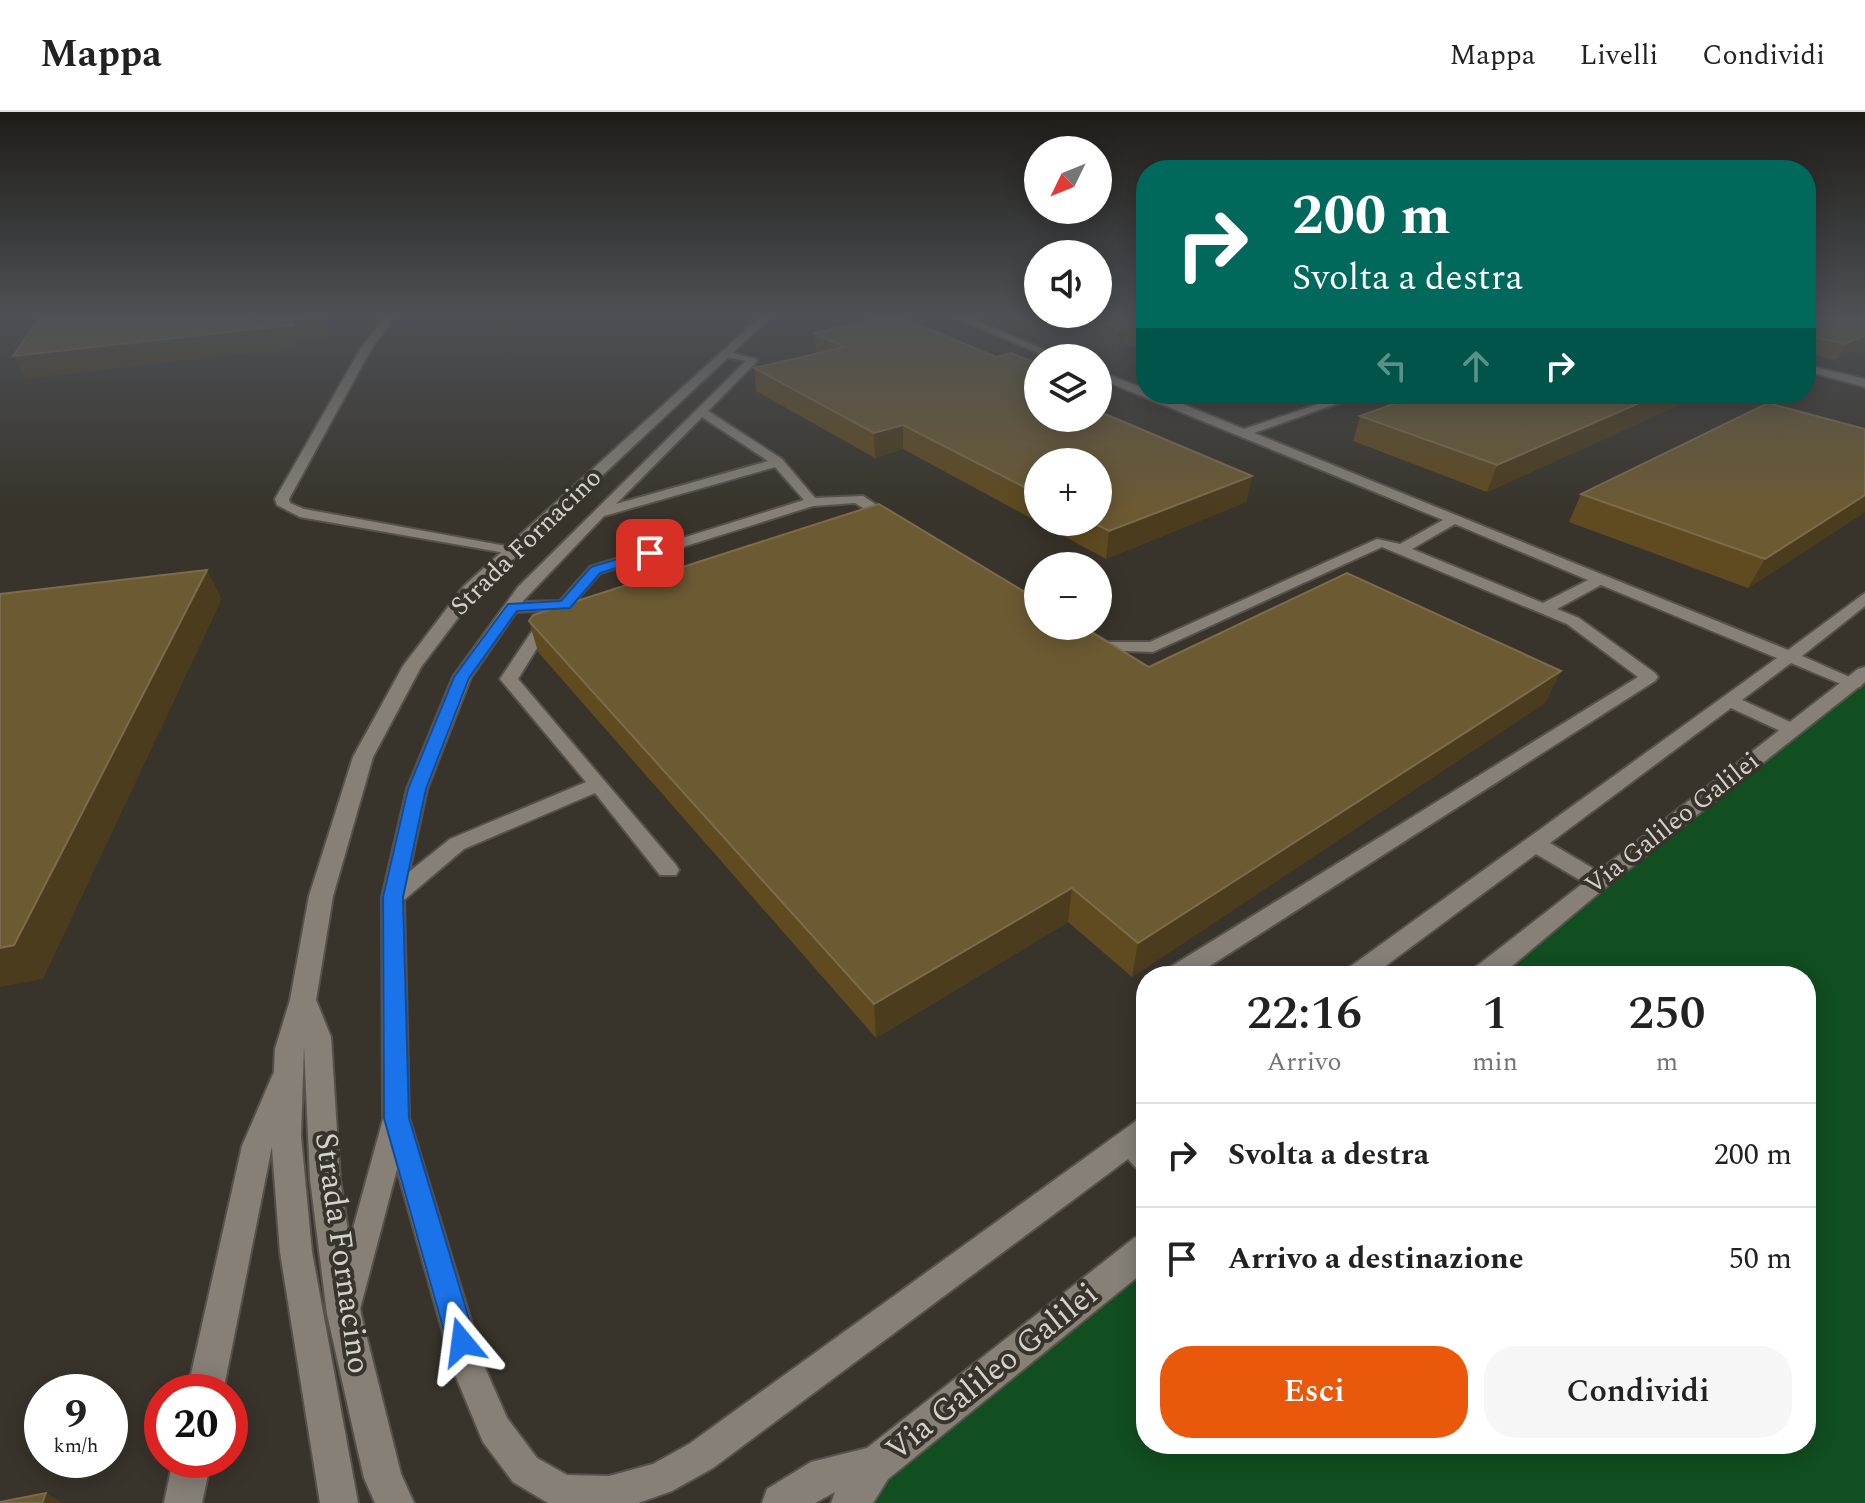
<!DOCTYPE html>
<html lang="it">
<meta charset="utf-8">
<style>
body{margin:0;font-family:Spectral,serif;background:#f6f6f6;color:#222;height:100vh;display:flex;flex-direction:column;font-size:30px;white-space:nowrap}
*{box-sizing:border-box;margin:0}
p{font-size:26px;color:#767676}
.icon{flex:none;width:44px;height:44px;fill:none;stroke:currentColor;stroke-width:2;stroke-linecap:round;stroke-linejoin:round}
.map{position:relative;flex:1;overflow:hidden}
.panel{position:absolute;left:1136px;top:854px;width:680px;height:488px;display:flex;flex-direction:column;background:#fff;border-radius:32px;box-shadow:0 4px 20px #0003}
.panel>*{flex:none}
.hud{position:absolute;left:1136px;top:48px;width:680px;height:244px;border-radius:32px;box-shadow:0 4px 20px #0003;background:#00695c;color:#fff;overflow:hidden}
.needle{width:52px;rotate:227deg}
.controls{position:absolute;left:1024px;top:24px;display:grid;gap:16px}
.controls a{display:grid;place-items:center;width:88px;height:88px;border-radius:50%;background:#fff;box-shadow:0 4px 20px #0003;font-size:40px}
.speed{position:absolute;left:24px;top:1262px;display:flex;gap:16px;font-size:40px;font-weight:700;text-align:center}
.speed>*{display:grid;place-content:center;width:104px;height:104px;border-radius:50%;background:#fff;box-shadow:0 4px 20px #0003;line-height:1}
.speed small{font-size:20px;font-weight:400}
.speed .limit{border:12px solid #d22;background:#fff;color:#111}
.pin{position:absolute;display:grid;place-items:center;width:68px;height:68px;color:#fff;margin:-34px;border-radius:16px;box-shadow:0 4px 12px #0006}
.me{position:absolute;width:88px;margin:-44px;rotate:344deg;stroke-linejoin:round;filter:drop-shadow(0 0 6px #0008)}
.turn{display:flex;align-items:center;gap:28px;height:168px;padding:0 24px;font-size:36px}
.turn .icon{width:104px;height:104px;stroke-width:2.5}
.turn b{display:block;font-size:56px;line-height:68px}
.lanes{display:flex;align-items:center;height:76px;padding:0 24px;background:#0003;justify-content:center;gap:40px;direction:ltr}
.lanes .off{opacity:.35}
.eta{display:flex;justify-content:space-evenly;align-items:center;height:136px;text-align:center}
.eta b{font-size:48px;font-weight:600;line-height:56px}
.button{display:flex;gap:16px;margin-top:auto;padding:16px 24px}
.button a{flex:1;height:92px;border-radius:32px;background:#ea580c;color:#fff;font-size:32px;font-weight:600;line-height:92px;text-align:center}
.button a+a{background:#f6f6f6;color:#222}
ul{padding:0;list-style:none}
li{display:flex;align-items:center;gap:24px;height:104px;padding:0 24px;border-top:2px solid #e0e0e0}
li div{flex:1}
li b{display:block;font-size:30px}
li em{font-style:normal}
header{display:flex;align-items:center;gap:48px;box-sizing:border-box;height:112px;padding:0 40px;background:#fff;border-bottom:2px solid #e0e0e0}
header strong{font-size:38px}
nav{display:flex;gap:44px;margin-inline-start:auto;font-size:28px}
.map>svg:first-child{display:block}
.green{fill:#114e20}
.lines{fill:none;stroke-linecap:round;stroke-linejoin:round}
.service-casing{stroke:#56524b;stroke-width:4}
.minor-casing{stroke:#56524b;stroke-width:4}
.tertiary-casing{stroke:#56524b;stroke-width:4}
.service{fill:#868077;fill-rule:evenodd}
.minor{fill:#868077;fill-rule:evenodd}
.tertiary{fill:#868077;fill-rule:evenodd}
.wall{fill:#604b20}
.shaded-wall{fill:#4b3c1d}
.building{fill:#6c5a33;stroke:#7d6c4b;stroke-width:2}
.route{fill:#1a73e8;stroke:#114b97;stroke-width:2}
.labels{text-anchor:middle;dominant-baseline:central;stroke-width:8;stroke-linejoin:round;paint-order:stroke}
.street-label{font-size:26px;fill:#d5d2cd;stroke:#38342b}
.near-street-label{font-size:32px;fill:#d5d2cd;stroke:#38342b}
</style>
<header>
<strong>Mappa</strong>
<nav><a>Mappa</a><a>Livelli</a><a>Condividi</a></nav>
</header>
<div class="map">
<svg width="1865" height="1391" viewBox="0 0 1865 1391">
<rect width="100%" height="100%" fill="#38342b"/>
<path class="green" d="M1865,561V1391H862L894,1357L1146,1151V1332H1806V864H1496Z"/>
<g class="lines">
<g class="service-casing">
<path id="service" d="M952,204H965L1064,246H1050Z
M726,239L758,248L708,299L782,347L815,386L863,384L901,409L889,412L855,391L813,394L600,461L542,528L518,567L676,753L679,758L676,763H660L595,681L464,737L404,788L409,1006L486,1258L507,1306L537,1346L567,1363L609,1364L653,1352L689,1332L1136,1009L1146,1006V1060L1136,1056L1128,1047L713,1356L672,1379L638,1391H548L513,1370L483,1330L454,1260L397,1057L360,1197L349,1201L338,1197L334,1186L383,1007L382,785L407,677L453,565L518,475L746,249L722,244L721,242ZM702,305L768,349L616,392ZM775,355L804,388L590,455L560,489L522,490L604,404ZM551,498L530,522L500,567L586,670L450,727L409,760L427,677L471,565L516,500Z
M1098,259L1146,277V282H1158L1244,317L1348,282H1364L1254,321L1788,538L1865,481V494L1802,544L1863,571L1860,575H1848L1791,551L1742,588L1799,614L1802,618L1799,622H1787L1731,596L1550,731L1606,764L1609,769L1606,774H1590L1536,742L1372,864H1343L1347,857L1777,546L1601,473L1557,497L1579,506L1655,561L1658,565L1655,569L1194,864H1163L1167,857L1638,565L1567,512L1382,435L1153,540L1098,538L1061,514H1080L1107,530H1150L1377,427L1400,432L1443,408L1098,266ZM1455,412L1588,468L1543,491L1412,437Z"/>
</g>
<g class="minor-casing">
<path id="minor" d="M385,204H396L371,237L289,387L290,391L304,397L511,435L519,440L517,443L300,405L277,393L275,387L361,236Z
M1865,555V570L1606,775L1500,864H1469L1473,857L1858,557Z
M283,959L293,962L297,971L272,1034L223,1280H187L242,1034L273,962Z
M1146,1121V1158L888,1367L873,1391H831L835,1380L815,1391H762L767,1377L811,1350L867,1336L1134,1126Z
M173,1348H211L202,1391H164Z"/>
</g>
<g class="tertiary-casing">
<path id="tertiary" d="M761,204H772L476,482L421,555L373,645L333,784L316,888L331,925L340,1067L361,1202L401,1362L414,1391H375L364,1366L327,1202L310,1067L304,934L301,1024L312,1140L358,1391H320L280,1140L271,1024L274,959L275,937L290,888L309,784L353,645L403,554L464,474Z
M1806,253L1865,267V275L1806,259Z"/>
</g>
<use href="#service" class="service"/>
<use href="#minor" class="minor"/>
<use href="#tertiary" class="tertiary"/>
</g>
<path class="wall" d="M1081,204H1146V239L1124,231L1125,220Z
M1806,204H1865L1836,248L1806,241Z
M815,221L1038,306L1252,364L1246,390L1106,447L1038,410H1098L1038,350V410L903,337L875,346L756,279L754,256L816,241Z
M1421,282H1684L1679,293L1487,380L1353,329L1360,304Z
M1865,317V400L1748,476L1569,410L1581,382Z
M529,509L1149,555L1546,590L1132,865L1068,810L876,926L538,540Z"/>
<path class="shaded-wall" d="M315,204H328V226L302,229V235L26,267L13,244Z
M1865,223V236L1836,248L1845,232Z
M1660,282H1684L1679,293L1487,380L1497,353Z
M903,313V337L875,346L874,321Z
M1252,364L1246,390L1106,447L1109,419Z
M1865,383V400L1748,476L1765,447Z
M207,458L222,487L43,867L0,875V836Z
M1561,559L1546,590L1132,865L1138,831Z
M1072,776L1068,810L876,926L874,892Z
M46,1381L63,1391H42Z"/>
<path class="building" d="M41,204H315L294,207L293,213L13,244Z
M888,204H898L996,245L1011,241L1038,252V271L1034,272L1038,274V306H1098V299L1252,364L1109,419L1092,410H1098V350H1038V382L903,313L874,321L754,256L845,235L815,221Z
M1144,204H1146V216L1126,210L1145,205Z
M1806,204H1865V223L1845,232L1806,223Z
M1421,282H1660L1497,353L1360,304Z
M1768,291L1865,317V383L1765,447L1581,382Z
M879,392L1038,488V514H1081L1149,555L1347,461L1561,559L1138,831L1072,776L874,892L529,509L533,503Z
M207,458L14,833L0,836V482Z
M46,1381L42,1391H0V1390Z"/>
<linearGradient id="sky" x2="0" y2="1"><stop stop-color="#1f1d18"/><stop offset="0.51" stop-color="#4d5055"/><stop offset="1" stop-color="#4d5055" stop-opacity="0"/></linearGradient>
<rect width="1865" height="399" fill="url(#sky)"/>
<path class="route" d="M650,437L656,441L654,444L600,461L570,496L517,499L469,566L426,677L403,785L409,1006L476,1230L472,1240L462,1245L451,1240L447,1230L384,1006L383,785L408,677L454,565L508,492L561,489L591,455Z"/>
<g class="labels">
<g class="street-label">
<text transform="translate(526 430) rotate(-44)">Strada Fornacino</text>
<text transform="translate(1672 711) rotate(-38)">Via Galileo Galilei</text>
</g>
<g class="near-street-label">
<text transform="translate(342 1141) rotate(82)">Strada Fornacino</text>
<text transform="translate(992 1260) rotate(-39)">Via Galileo Galilei</text>
</g>
</g>
</svg>
<div class="controls">
<a><svg class="needle" viewBox="-14 -14 28 28"><path d="M0-13l5 13h-10z" fill="#e53935"/><path d="M0 13l5-13h-10z" fill="#767676"/></svg></a>
<a><svg class="icon" aria-label="sound" viewBox="0 0 24 24"><path d="M4 9h4l5-4v14l-5-4H4zM17 9q2 3 0 6"/></svg></a>
<a><svg class="icon" aria-label="layers" viewBox="0 0 24 24"><path d="M12 4l9 5-9 5-9-5zM3 14l9 5 9-5"/></svg></a>
<a>+</a>
<a>−</a>
</div>
<div class="speed"><div>9<small>km/h</small></div><div class="limit">20</div></div>
<div class="pin" style="left:650px;top:441px;background:#d93025"><svg class="icon" aria-label="arrive" viewBox="0 0 24 24"><path d="M6 21V4h12l-3 4 3 4H6"/></svg></div>
<svg class="me" style="left:462px;top:1230px" viewBox="-20 -20 40 40"><path d="M0-17L14 15 0 8-14 15z" fill="#1a73e8" stroke="#fff" stroke-width="4"/></svg>
<div class="hud">
<div class="turn"><svg class="icon" aria-label="right" viewBox="0 0 24 24"><path d="M7 20v-9h11M14 6l5 5-5 5"/></svg><div><b>200 m</b>Svolta a destra</div></div>
<div class="lanes"><svg class="icon off" aria-label="left" viewBox="0 0 24 24"><path d="M17 20v-9H6M10 6l-5 5 5 5"/></svg><svg class="icon off" aria-label="ahead" viewBox="0 0 24 24"><path d="M12 20V5M6 11l6-6 6 6"/></svg><svg class="icon" aria-label="right" viewBox="0 0 24 24"><path d="M7 20v-9h11M14 6l5 5-5 5"/></svg></div>
</div>
<section class="panel">
<div class="eta">
<div><b>22:16</b><p>Arrivo</p></div>
<div><b>1</b><p>min</p></div>
<div><b>250</b><p>m</p></div>
</div>
<ul>
<li><svg class="icon" aria-label="right" viewBox="0 0 24 24"><path d="M7 20v-9h11M14 6l5 5-5 5"/></svg><div><b>Svolta a destra</b></div><em>200 m</em></li>
<li><svg class="icon" aria-label="arrive" viewBox="0 0 24 24"><path d="M6 21V4h12l-3 4 3 4H6"/></svg><div><b>Arrivo a destinazione</b></div><em>50 m</em></li>
</ul>
<div class="button"><a>Esci</a><a>Condividi</a></div>
</section>
</div>
